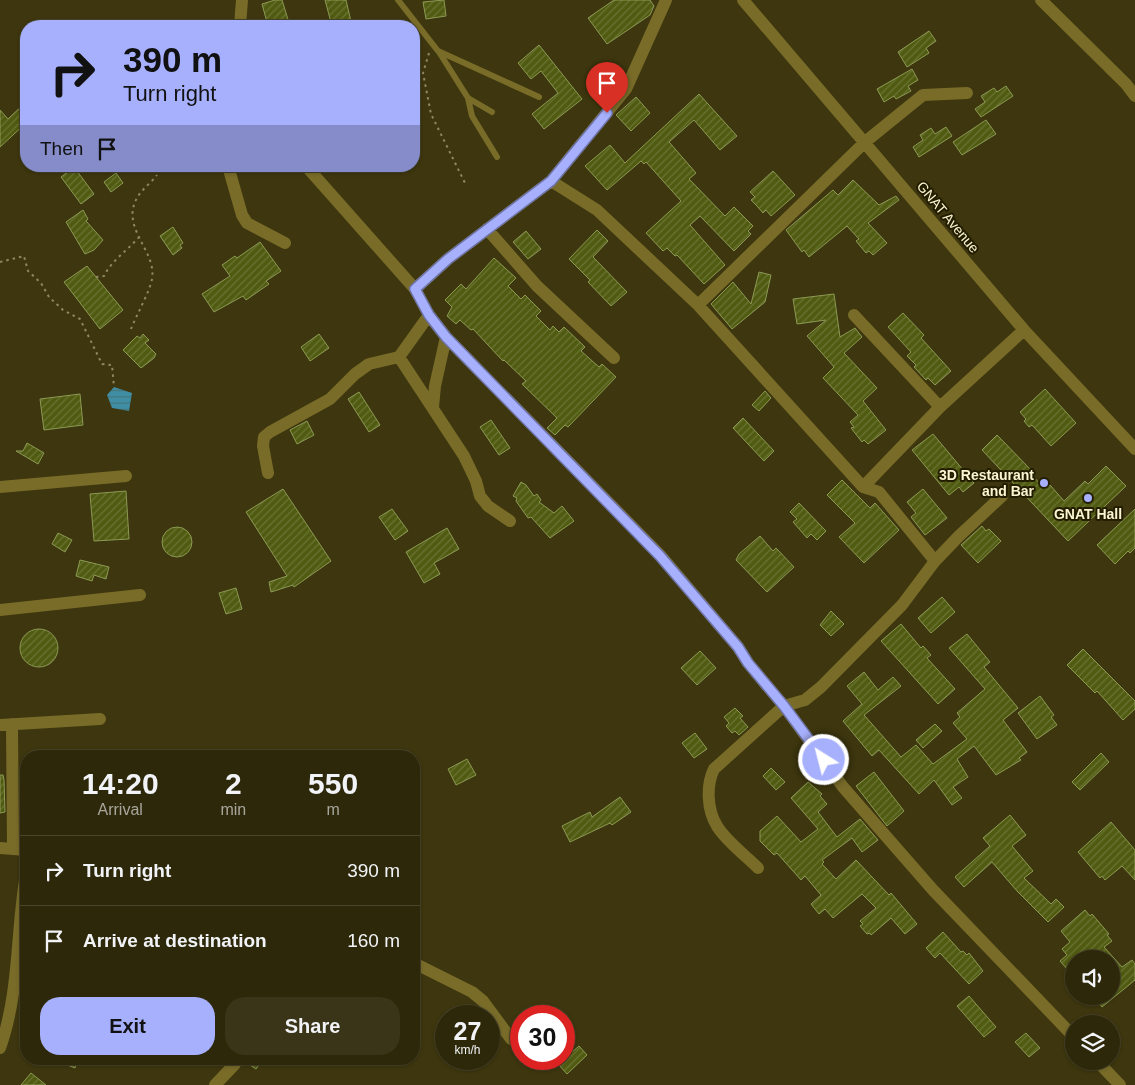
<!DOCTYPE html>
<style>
body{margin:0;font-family:Helvetica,sans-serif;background:#3a3418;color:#f1f3f6;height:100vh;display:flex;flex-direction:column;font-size:19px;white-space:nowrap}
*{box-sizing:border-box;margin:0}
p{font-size:16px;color:#a7a69c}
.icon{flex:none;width:28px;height:28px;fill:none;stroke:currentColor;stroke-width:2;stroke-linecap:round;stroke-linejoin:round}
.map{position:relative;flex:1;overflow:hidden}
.side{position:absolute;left:20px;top:750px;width:400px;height:315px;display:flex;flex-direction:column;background:#2e280a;border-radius:20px;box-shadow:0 1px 4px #0004,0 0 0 1px #49442b}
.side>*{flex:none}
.hud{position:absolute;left:20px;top:20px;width:400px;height:152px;border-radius:20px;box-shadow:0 1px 4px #0004,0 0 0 1px #49442b;background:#a7b0fc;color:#111;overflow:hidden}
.buttons{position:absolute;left:1065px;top:950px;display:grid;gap:10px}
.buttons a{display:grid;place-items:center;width:55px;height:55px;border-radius:50%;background:#2e280a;box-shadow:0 1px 4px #0004,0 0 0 1px #49442b;font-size:25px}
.speed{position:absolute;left:435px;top:1005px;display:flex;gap:10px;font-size:25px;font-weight:700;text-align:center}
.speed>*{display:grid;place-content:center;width:65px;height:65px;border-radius:50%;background:#2e280a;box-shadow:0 1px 4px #0004,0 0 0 1px #49442b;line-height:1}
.speed small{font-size:12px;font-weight:400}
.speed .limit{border:8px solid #d22;background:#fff;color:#111}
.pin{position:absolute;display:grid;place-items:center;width:42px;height:42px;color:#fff;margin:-51px -21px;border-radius:50% 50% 50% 0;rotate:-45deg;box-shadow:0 0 5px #0007}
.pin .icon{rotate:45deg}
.me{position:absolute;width:55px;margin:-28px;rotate:324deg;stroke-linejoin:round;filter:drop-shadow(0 0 4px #0008)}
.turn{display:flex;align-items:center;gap:18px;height:105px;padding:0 20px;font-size:22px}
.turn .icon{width:65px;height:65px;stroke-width:2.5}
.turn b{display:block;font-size:35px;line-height:42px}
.then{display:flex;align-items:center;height:48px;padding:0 20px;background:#0003;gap:10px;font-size:19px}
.eta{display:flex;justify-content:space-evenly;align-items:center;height:85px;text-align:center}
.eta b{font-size:30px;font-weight:800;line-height:35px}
.button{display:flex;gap:10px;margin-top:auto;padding:10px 20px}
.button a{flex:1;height:58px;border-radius:20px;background:#a7b0fc;color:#111;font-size:20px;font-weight:800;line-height:58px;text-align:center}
.button a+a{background:#3a3418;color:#f1f3f6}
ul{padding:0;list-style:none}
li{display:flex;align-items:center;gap:15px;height:70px;padding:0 20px;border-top:1px solid #49442b}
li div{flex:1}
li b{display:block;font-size:19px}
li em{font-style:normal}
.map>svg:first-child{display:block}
.water{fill:url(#water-rules)}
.building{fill:url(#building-hatch);stroke:#8c9a54}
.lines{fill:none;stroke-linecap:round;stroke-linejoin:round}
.path{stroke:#8f8862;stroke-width:2;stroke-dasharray:2.5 4;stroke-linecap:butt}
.lane{stroke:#796c29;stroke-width:6}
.street{stroke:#796c29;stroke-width:12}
.route-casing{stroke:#6d72a4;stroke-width:12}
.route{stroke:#a7b0fc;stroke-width:9}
.poi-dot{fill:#a7b0fc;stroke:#231d00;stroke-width:2}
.labels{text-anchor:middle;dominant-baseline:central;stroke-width:4;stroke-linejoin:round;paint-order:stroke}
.street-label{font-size:14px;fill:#fcf5d1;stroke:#231d00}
.poi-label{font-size:14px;font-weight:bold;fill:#fcf5d1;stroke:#231d00;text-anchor:end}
</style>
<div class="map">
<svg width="1135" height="1085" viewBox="0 0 1135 1085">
<defs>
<pattern id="water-rules" width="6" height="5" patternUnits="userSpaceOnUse" patternTransform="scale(1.25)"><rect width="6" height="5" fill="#408ea3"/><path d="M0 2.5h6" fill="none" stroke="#447680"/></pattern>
<pattern id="building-hatch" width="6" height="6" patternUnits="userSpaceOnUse" patternTransform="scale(1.25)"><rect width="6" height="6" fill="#505b11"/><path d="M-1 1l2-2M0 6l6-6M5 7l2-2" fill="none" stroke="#6a7333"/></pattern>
</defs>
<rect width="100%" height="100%" fill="#3d360e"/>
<path class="water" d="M114,387L132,393L129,411L112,408L107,395Z"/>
<path class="building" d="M275,0H282L290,26H268L262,4Z
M325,0H346L352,26H332Z
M444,0L446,16L426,19L423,2Z
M614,0H650L654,6L650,15L607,44L588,18Z
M929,31L936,41L926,48L929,53L907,67L898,52Z
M539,45L582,99L544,129L532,114L558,93L541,71L531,79L518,63Z
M912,69L918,80L908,86L911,91L896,99L894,96L884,102L877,89Z
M1006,86L1013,96L981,117L975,109L985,102L981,96L994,88L997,92Z
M699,94L737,136L720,150L694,120L669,142L696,173L689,179L725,216L734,207L753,226L748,231L751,234L734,251L700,216L690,225L725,265L704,284L677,255L675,256L667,248L663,251L646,233L681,201L646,162L644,164L641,161L607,190L585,166L610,145L625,163Z
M636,97L650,113L631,131L616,115Z
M26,102V123L0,147V110L8,119Z
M986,120L996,134L962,155L953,142Z
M946,127L952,136L919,157L913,147L923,140L920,135L931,128L935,134Z
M74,167L94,194L81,204L61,177Z
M773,171L795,195L771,216L766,210L763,213L757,206L751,200L755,197L750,192Z
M116,173L123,183L111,192L104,182Z
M853,180L879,205L896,196L899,200L868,223L887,243L873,255L869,251L866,253L856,241L859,239L847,226L809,257L804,250L802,252L786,230L833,190L838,195Z
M83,210L88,219L86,221L103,240L94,250L85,254L66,222Z
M173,227L183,243L180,245L182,248L173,255L160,236Z
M597,230L608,241L593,257L627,292L611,306L588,282L590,280L569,259Z
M526,231L541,249L528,259L513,242Z
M260,242L281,271L266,281L269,284L246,300L243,296L214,312L202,294L230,276L222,265L235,256L237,258Z
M494,258L516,278L508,286L521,299L525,295L541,311L536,316L550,330L553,326L559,332L564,327L585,347L581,351L599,367L602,364L616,377L568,427L565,425L555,435L547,428L557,418L522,384L526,381L504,360L503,361L473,329L471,330L460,320L456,324L447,316L452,307L445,300L461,284L466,289Z
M87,266L123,310L100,329L64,282Z
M759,272L771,275L765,302L732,329L711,304L733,282L751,304Z
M834,294L840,337L855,328L862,337L844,353L877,388L863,401L886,430L868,444L864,440L862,442L851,428L854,427L850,422L858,415L823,378L834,367L807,336L826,320L797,324L793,299Z
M903,313L924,335L921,338L951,371L935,385L928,378L926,380L914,367L916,365L907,356L911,352L888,327Z
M143,334L149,340L145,343L156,354L154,358L141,368L123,350L137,336L140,338Z
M319,334L329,348L310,361L301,347Z
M1045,389L1076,423L1051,446L1032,425L1029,427L1024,421L1026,419L1020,412Z
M765,391L771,398L759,411L752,405Z
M359,392L380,425L369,432L348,399Z
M80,394L83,425L44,430L40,399Z
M743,418L774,451L764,461L733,428Z
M491,420L510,448L499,455L480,427Z
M307,421L314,435L297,444L290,430Z
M933,434L974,483L963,492L959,487L949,495L912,450Z
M997,435L1031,470L1029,472L1045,489L1050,485L1064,501L1085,481L1088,484L1106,466L1126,486L1068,541L982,450Z
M27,443L44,453L38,464L16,451H23Z
M842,480L870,508L875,503L899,530L864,563L839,537L855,523L827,495Z
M521,482L526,485L534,496L537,494L541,500L539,502L554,513L562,506L574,521L550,538L531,517L528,518L516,501L517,498L513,496Z
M283,489L331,561L294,587L293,585L271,592L269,582L287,576L246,512Z
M923,489L947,518L925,535L911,517L916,513L907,502Z
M126,491L129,539L94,541L90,494Z
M799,503L826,531L817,540L811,534L807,538L793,522L797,519L790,512Z
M392,509L408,531L395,540L379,517Z
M1135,509V548L1130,553L1128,551L1115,564L1097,545Z
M982,526L986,531L989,529L1001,541L978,563L961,545Z
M162 542a15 15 0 1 1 30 0a15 15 0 1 1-30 0Z
M447,528L459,549L434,563L440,574L424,583L406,552Z
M58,533L72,540L65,552L52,544Z
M760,536L773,551L776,548L794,567L767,592L736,560L739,554Z
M80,560L109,567L106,579L94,575L92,581L76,576Z
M236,588L242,609L226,614L219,593Z
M942,597L955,612L931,633L918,618Z
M831,611L844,624L831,636L820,625Z
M901,624L921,648L923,646L931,655L927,658L955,689L938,704L881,641Z
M20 648a19 19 0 1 1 38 0a19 19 0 1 1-38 0Z
M967,634L990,662L984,667L1018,708L1003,720L1027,752L1019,758L1021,760L996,775L974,746L957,759L968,777L953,787L962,798L952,805L934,780L919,794L879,750L872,756L843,721L862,704L847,686L864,672L878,690L893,677L901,686L864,715L901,757L916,745L933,764L967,739L953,723L960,717L957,713L985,689L949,648Z
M1083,649L1135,701V709L1123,720L1097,691L1095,693L1067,665Z
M700,651L716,668L697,685L681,668Z
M1040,696L1054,715L1051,717L1057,725L1037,739L1018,713Z
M735,708L743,716L740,718L748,727L739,735L735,731L732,733L726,726L729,723L724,717Z
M935,724L942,731L923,748L916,740Z
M695,733L707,749L694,758L682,743Z
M1101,753L1109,762L1080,790L1072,782Z
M467,759L476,775L456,785L448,769Z
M771,768L785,782L776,790L763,776Z
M874,772L904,811L887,826L856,786Z
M0,775H3L4,780L5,812L0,813Z
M808,782L822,794L820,796L827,804L818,812L837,837L860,819L878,840L862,852L852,838L822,860L824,862L822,864L836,879L856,860L889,895L891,893L917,924L905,934L891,918L871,935L870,933L867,934L860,926L863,924L860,921L876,908L862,894L833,918L825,909L819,914L811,904L821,895L805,876L801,880L777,853L774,855L760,841V831L777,816L801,842L818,829L791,798Z
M620,797L631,812L612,825L610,823L570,842L562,826L590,812L592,817Z
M1010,815L1026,835L1012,846L1033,871L1024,878L1051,904L1056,899L1064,907L1048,922L1017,891L992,862L964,887L955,877L990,846L983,838Z
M1111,822L1135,850V880L1122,866L1105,880L1102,876L1100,878L1078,852Z
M1085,910L1090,916L1092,914L1109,934L1107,935L1112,941L1104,947L1122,967L1132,960L1135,964V980L1102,1007L1094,996H1111V959H1103L1098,953L1090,959H1074V977L1060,961L1067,955L1062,949L1070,942L1061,931Z
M943,932L961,952L963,951L967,955L969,953L983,971L969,984L940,953L935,958L926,948Z
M969,996L996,1027L984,1037L957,1006Z
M1026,1033L1040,1048L1029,1057L1015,1042Z
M579,1046L587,1055L567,1074L558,1064Z
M52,1059H78L75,1068Z
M241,1059H263L256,1069Z
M31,1073L46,1085H21Z"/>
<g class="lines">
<path class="path" d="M429,53L423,73L431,114L465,183
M0,262L24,256L28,271L41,283L49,297L63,310L80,319L102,364L112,365L114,387
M96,277L104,276C111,261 127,251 138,238
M131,329C136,316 150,291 152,279C157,251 120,228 137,198C141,190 151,183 157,175"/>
<path class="lane" d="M398,0L438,51L539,97
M439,52L468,98L492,112
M468,98L472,116L497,157"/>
<path class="street" d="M666,0L626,89L551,181L448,259L415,289L429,315L446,337L660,555L738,647L748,663L784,706L843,787L933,890L1074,1037
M743,0L1024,330L1135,449
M1041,0L1126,84L1135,96
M240,26L242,0
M228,166L242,215L247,223L285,243
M306,166L415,289
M551,181L597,210L698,305L863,487L879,492L935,561
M487,229L537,286L614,358
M698,305L865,142L923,95L967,93
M429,315L399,357L464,456L476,481L480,496L488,506L510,521
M854,315L940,407
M433,407L435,386L446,337
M268,473L263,446L264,437L270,432L330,399L355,374L369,364L399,357
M0,487L126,476
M863,487L940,407L1024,330
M0,610L140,595
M12,724L13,847
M0,725L100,719
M0,848L26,850
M758,868C746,856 725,840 717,826C707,810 706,785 714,769L784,706L805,700L821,687L902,605L935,561L959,536L1002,496
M414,963L472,992L483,1001L511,1039
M0,1048C20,992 16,931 26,874
M1097,1061L1120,1085
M215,1085L235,1064"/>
</g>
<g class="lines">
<g class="route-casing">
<path id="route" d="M607,113L551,181L448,259L415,289L429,315L446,337L660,556L738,647L748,663L784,706L824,760"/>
</g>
<use href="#route" class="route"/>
</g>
<g class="poi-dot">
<circle cx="1044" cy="483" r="5"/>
<circle cx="1088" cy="498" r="5"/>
</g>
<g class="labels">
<g class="street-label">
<text transform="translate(948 217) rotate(50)">GNAT Avenue</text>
</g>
<g class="poi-label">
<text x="1034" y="475">3D Restaurant<tspan x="1034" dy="16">and Bar</tspan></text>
<text x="1088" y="514" text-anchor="middle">GNAT Hall</text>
</g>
</g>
</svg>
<div class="buttons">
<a><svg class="icon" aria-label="sound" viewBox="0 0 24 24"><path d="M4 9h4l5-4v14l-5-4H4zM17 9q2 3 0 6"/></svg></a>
<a><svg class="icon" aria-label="layers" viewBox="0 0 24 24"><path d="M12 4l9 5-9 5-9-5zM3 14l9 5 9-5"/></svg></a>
</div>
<div class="speed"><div>27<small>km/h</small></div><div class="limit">30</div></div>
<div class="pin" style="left:607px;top:113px;background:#d93025"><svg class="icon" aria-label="arrive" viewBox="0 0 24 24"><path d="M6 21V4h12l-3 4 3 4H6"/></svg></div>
<svg class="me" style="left:824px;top:760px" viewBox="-20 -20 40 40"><circle r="17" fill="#a7b0fc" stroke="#fff" stroke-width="3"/><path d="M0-11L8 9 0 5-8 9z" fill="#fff"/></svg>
<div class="hud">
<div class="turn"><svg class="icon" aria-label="right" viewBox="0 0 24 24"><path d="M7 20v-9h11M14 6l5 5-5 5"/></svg><div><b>390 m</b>Turn right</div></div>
<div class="then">Then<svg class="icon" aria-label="arrive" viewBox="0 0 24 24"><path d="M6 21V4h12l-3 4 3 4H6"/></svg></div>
</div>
<section class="side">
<div class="eta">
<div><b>14:20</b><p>Arrival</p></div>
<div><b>2</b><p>min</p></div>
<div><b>550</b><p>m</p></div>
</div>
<ul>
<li><svg class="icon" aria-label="right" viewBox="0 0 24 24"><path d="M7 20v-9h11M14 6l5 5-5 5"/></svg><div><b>Turn right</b></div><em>390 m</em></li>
<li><svg class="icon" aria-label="arrive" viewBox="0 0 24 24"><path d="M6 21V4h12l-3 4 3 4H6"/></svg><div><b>Arrive at destination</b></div><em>160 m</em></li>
</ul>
<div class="button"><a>Exit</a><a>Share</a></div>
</section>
</div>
